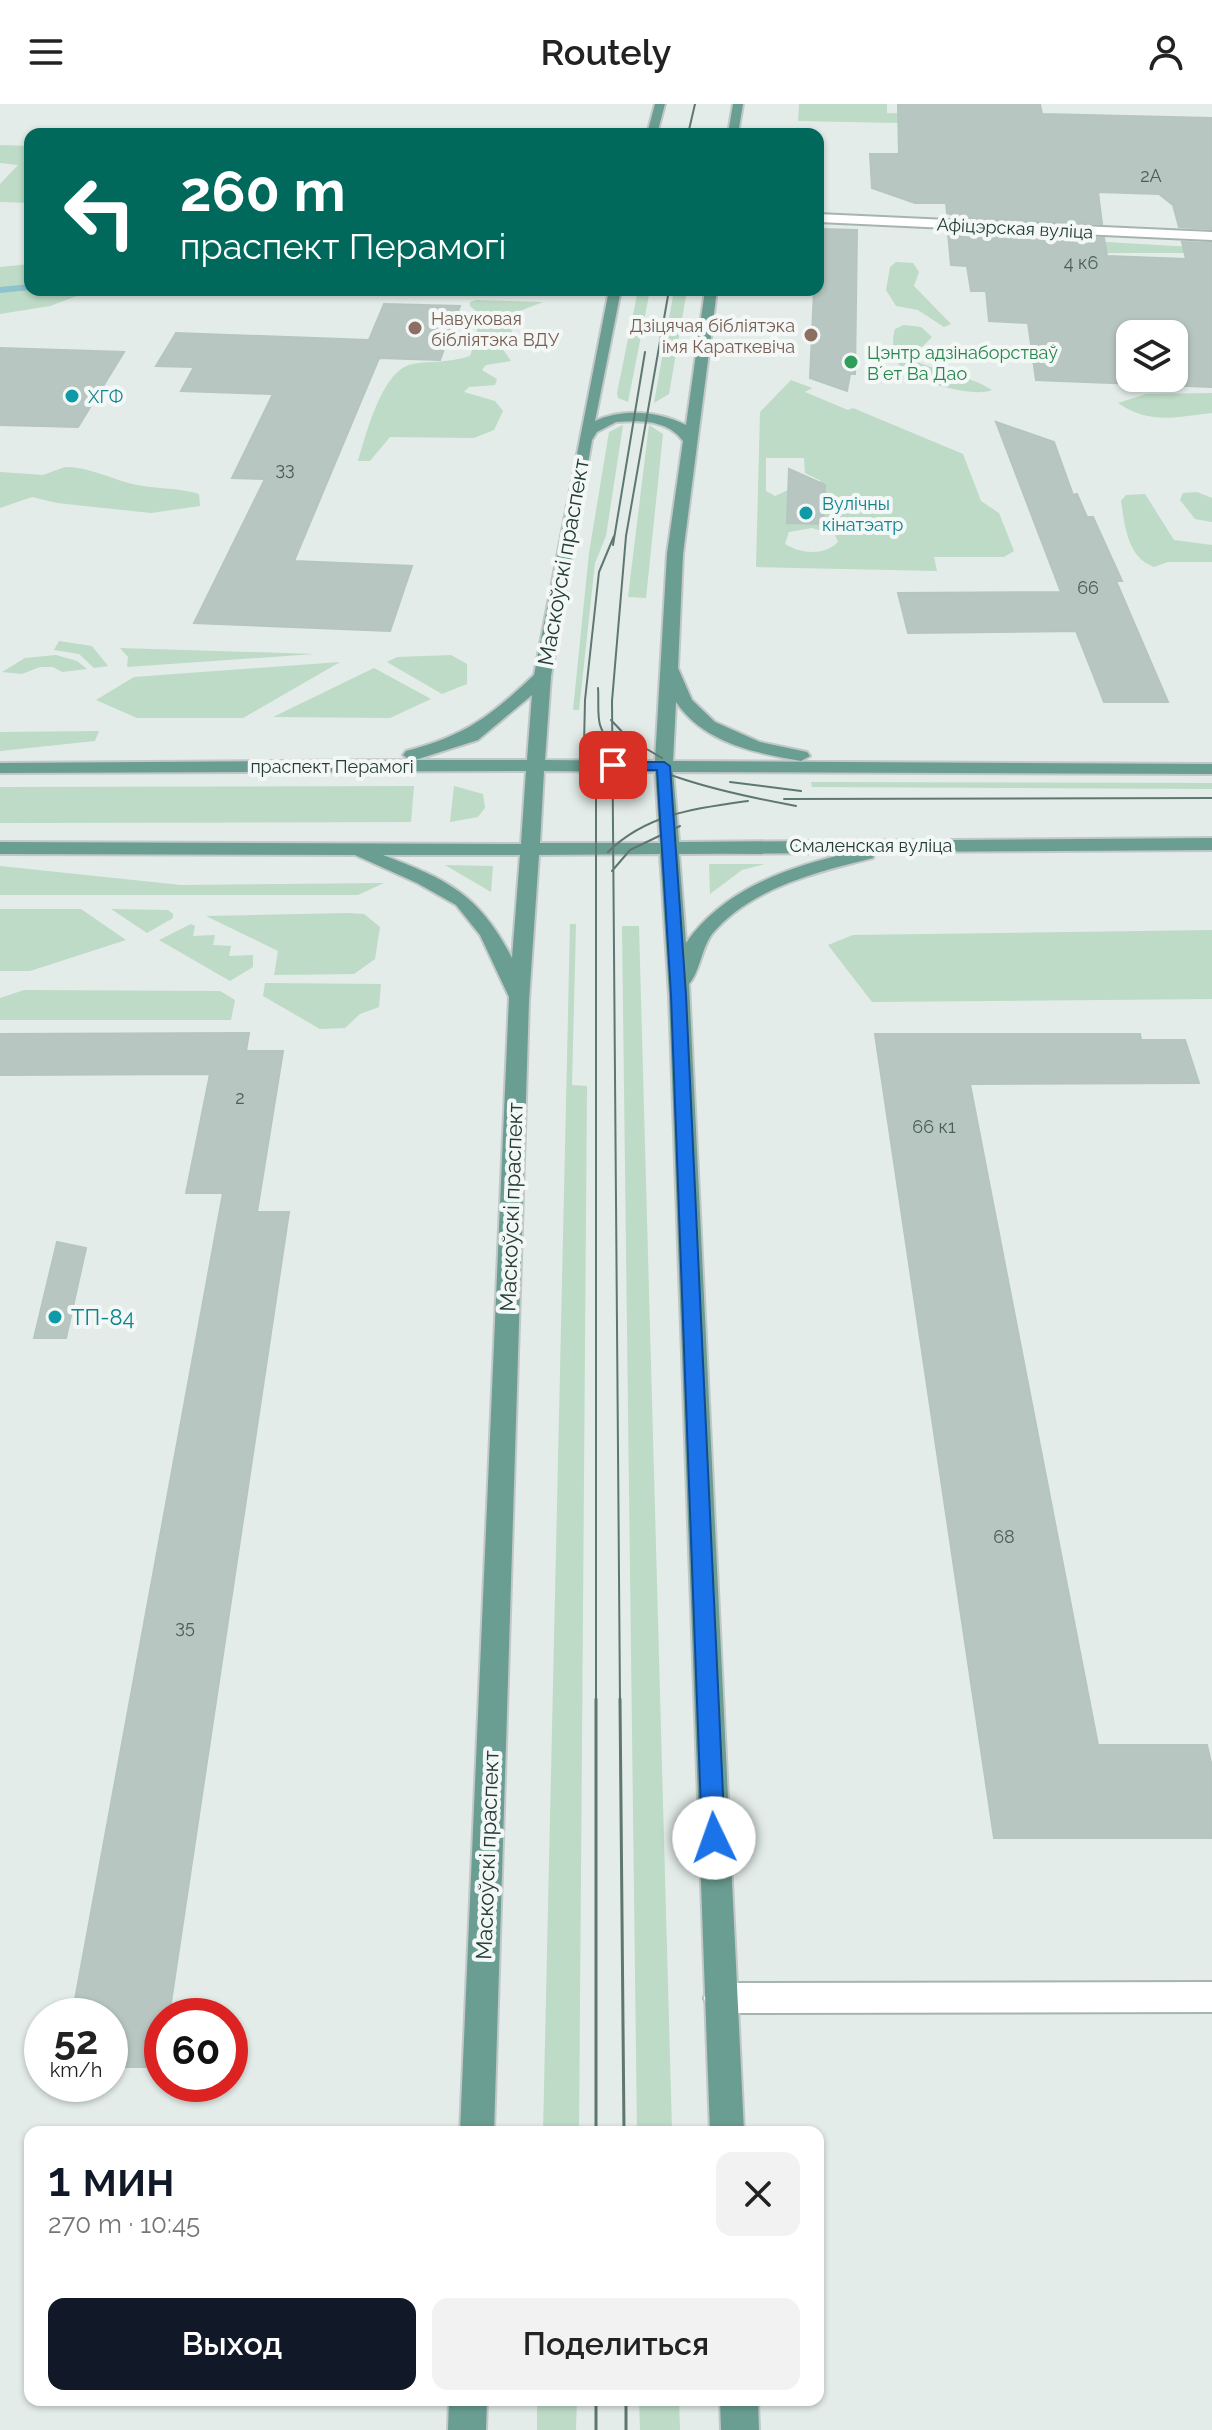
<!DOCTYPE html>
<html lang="ru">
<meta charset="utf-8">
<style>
body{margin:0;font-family:Raleway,sans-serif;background:#f2f2f2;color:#222;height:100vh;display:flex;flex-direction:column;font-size:30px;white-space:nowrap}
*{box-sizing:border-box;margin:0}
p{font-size:26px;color:#767676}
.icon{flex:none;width:44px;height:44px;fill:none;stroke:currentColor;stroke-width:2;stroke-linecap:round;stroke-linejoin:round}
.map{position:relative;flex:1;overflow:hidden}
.drawer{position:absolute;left:24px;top:2022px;width:800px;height:280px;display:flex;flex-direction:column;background:#fff;border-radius:16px;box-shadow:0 2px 6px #0004}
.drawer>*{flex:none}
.top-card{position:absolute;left:24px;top:24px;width:800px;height:168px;border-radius:16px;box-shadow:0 2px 6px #0004;background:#00695c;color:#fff;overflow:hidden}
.tools{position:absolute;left:1116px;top:216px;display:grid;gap:16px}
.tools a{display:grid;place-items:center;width:72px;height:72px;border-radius:16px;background:#fff;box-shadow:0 2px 6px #0004;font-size:40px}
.speed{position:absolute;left:24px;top:1894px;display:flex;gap:16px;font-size:40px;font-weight:700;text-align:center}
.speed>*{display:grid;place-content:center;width:104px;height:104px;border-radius:50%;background:#fff;box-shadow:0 2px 6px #0004;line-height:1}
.speed small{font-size:20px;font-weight:400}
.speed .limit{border:12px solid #d22;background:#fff;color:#111}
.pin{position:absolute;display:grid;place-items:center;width:68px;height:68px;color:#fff;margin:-34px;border-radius:16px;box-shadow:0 4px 12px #0006}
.me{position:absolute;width:88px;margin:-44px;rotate:357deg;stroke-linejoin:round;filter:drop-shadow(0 0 6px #0008)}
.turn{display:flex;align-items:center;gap:28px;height:168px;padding:0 24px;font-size:36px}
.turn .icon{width:104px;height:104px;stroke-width:2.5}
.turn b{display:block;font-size:56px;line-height:68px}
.round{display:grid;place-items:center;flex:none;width:84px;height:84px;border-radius:16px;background:#f2f2f2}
.summary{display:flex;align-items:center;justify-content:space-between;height:136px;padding:0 24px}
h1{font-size:48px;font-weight:600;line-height:60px;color:#111827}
.button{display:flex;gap:16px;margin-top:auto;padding:16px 24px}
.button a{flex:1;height:92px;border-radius:16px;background:#111827;color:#fff;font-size:32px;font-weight:600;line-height:92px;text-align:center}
.button a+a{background:#f2f2f2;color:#222}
header{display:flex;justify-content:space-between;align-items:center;height:104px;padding:0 24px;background:#fff;font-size:36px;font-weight:600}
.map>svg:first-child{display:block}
.green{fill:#bddbc6;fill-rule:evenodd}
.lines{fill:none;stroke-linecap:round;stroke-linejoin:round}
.stream{stroke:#8ec2cd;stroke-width:6}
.building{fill:#b8c6c1;stroke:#b5c5bf;stroke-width:2;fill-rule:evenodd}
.minor-casing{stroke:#a6b4af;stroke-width:4}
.major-casing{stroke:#c2c8c7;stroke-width:4}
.minor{fill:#fff;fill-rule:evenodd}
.major{fill:#6a9e92;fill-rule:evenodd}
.tram-far1{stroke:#5e7771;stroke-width:2}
.tram{stroke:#5e7771;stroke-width:3}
.route{fill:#1a73e8;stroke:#114b97;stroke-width:2}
.education-dot{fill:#8d6e63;stroke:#f3f8f6;stroke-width:3}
.leisure-dot{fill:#2e9e5b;stroke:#f3f8f6;stroke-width:3}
.culture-dot{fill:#0f9aa8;stroke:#f3f8f6;stroke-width:3}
.labels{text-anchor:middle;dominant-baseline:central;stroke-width:8;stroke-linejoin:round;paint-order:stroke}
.number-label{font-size:18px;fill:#495e59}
.far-street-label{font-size:18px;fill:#243c36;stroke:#f3f8f6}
.far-education-label{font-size:18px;fill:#785e54;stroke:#f3f8f6;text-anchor:start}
.far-leisure-label{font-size:18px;fill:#27864d;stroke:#f3f8f6;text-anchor:start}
.far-culture-label{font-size:18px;fill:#0d838f;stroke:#f3f8f6;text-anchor:start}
.street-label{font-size:22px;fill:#243c36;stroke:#f3f8f6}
.culture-label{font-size:22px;fill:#0d838f;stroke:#f3f8f6;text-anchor:start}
</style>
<header><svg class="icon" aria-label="menu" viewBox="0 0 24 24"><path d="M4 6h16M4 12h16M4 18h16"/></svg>Routely<svg class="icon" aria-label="person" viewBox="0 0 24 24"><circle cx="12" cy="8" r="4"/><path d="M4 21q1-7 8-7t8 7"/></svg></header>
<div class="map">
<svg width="1212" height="2326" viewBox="0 0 1212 2326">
<rect width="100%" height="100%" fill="#e3ece8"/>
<path class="green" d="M799,0H887V9L1062,13L898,19L798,17Z
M0,41L30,42V99L0,98V80L18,61L0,59Z
M1020,133L1210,144L1207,149H1075Z
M896,158L913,159L919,168L914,182L951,220L944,223L918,206L896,202L886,186L890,163Z
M30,160V186H161L133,191L85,189L50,202L0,210V163Z
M638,186H650L628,298L618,294L617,289Z
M674,186H687L669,290L654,299Z
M476,196L543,198L507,212L512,228L495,234L511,257L486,261L482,266L497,275L495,281L469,283L464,288L495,297L503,307L494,326L474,334L390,333L370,357H358C366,331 381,270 409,261C427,256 447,260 470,252L477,232V208L470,202V198Z
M904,221L921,223L932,233L923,242L908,248L907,253C935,268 967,270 992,286C974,294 918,278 903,265C893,256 891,237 895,225Z
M791,276L812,284L805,288L848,306L853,304L963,350L981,397L999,409L1014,447L1004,453H934L937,467L756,463L760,308ZM766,354H804L805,369L821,377L809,382L803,379L775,392L766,387ZM812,424L835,431L838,438C824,452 801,450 785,440L789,428Z
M1212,289V309C1175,313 1151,321 1118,299L1146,290Z
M623,321L606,432L595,459L579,606H573L589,449L609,328Z
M649,321L663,330L646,494L628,493Z
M65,363C91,363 112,376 137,381C158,385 179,384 199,390L200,402L151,409L57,399L32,393L0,404V368L43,371Z
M1197,388L1212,394V418L1195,415L1180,396L1183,389Z
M1145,390L1174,436L1212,441V458H1168L1154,463C1127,453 1125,422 1121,397L1126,391Z
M59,537L92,542L108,562L94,564L79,550L54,546Z
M120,544L315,550L127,563L128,553Z
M56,551L77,557L87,565L62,568L53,563H40L22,570L2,568L25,554Z
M451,551L467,560V580L442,590L387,558L397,553Z
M340,558L243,614H137L96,596L134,573Z
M374,564L431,595L390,614L273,613Z
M99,627L95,637L0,647V628Z
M811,678L1212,679V685L812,683Z
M414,682L411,718L0,719V683Z
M454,682L483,690L485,704L478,713L450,718Z
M709,760H765L742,766L710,790Z
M445,761L493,762L491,788Z
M0,762L181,781L384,779L358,791H0Z
M0,805H81L126,836L30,867H0Z
M111,805L168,806L173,810V814L147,829Z
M347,809L364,810L380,823L375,855L354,870L274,871L278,847L206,812Z
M191,820L195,822L193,832L215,831L213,841L231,842L229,852L253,851V863L230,877L159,836Z
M570,820H576L572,981L587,982L579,2028H543Z
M622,822H639L672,2028H637Z
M1212,826V895L872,898L828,841L853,831Z
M265,879L381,880L379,903L360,910L345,924L320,925L263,892Z
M24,886L220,887L235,896L231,916H0V894Z
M537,2296H577L576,2326H537Z
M639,2296H679L680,2326H640Z"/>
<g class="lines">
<path class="stream" d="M0,186L30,183"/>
</g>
<path class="building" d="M898,0H1040L1042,10L1212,14V125L1179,123L1173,101L1159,90L1098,88L1102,120L961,114L947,109L946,99H915L872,84L870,50H899Z
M818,125L857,126L855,270H850L847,287L810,274L814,186H818Z
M948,129L1104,134L1107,152L1186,155L1182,138L1212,139V283L1036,276L1028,219L989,217L986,187H971L967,162L951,161ZM1130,230H1174V274H1130Z
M384,200L460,202L440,256L379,254L294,457L412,462L390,527L194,519L265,375L232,374L273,290L181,287L194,263L156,262L176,229L369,236Z
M0,244L124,248L78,323L0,321Z
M996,318L1054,338L1073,391L1077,390L1087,413H1093L1122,477H1116L1168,598H1104L1076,527L908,529L898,489L1061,488Z
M789,365L825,381L823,420L787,419Z
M249,929L246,947H283L257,1108H289L169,1912H162V1963H110V1912H72L223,1089H186L210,970L0,971V930Z
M875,930H1140L1141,936H1185L1199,979L970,980L1098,1641H1207L1212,1663V1734H994Z
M57,1138L86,1144L66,1234H34Z"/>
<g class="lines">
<g class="minor-casing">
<path id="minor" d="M818,110L1212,128V136L818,118Z
M1212,1878V1908L720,1909L708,1905L704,1894L708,1883L720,1879Z"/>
</g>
<g class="major-casing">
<path id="major" d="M655,0H665L657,30H647Z
M733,0H743L738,30H728Z
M609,186H621L595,317C623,304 658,307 686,321L705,186H717L683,450L678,564L692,596L715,618L760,638L807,648L810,652L801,657C755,649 704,639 676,598L673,657L1212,660V670L673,668L679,738L1212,734V746L874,748L873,754C817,768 750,784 712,830C701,845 700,868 689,880L744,2028H710L669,891L660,750L539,751L529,896L494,2028H460L509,893L480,831L456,801L417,779L355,751L0,750V738L521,740L526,667L0,669V659L410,656L403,651L406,647C465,632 491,612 534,571ZM616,318C641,316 668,316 683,337L667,450L655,657L545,656L551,572L592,336L597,328ZM532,591L527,656H415L478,636ZM544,667L655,668L660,739H540ZM848,749C786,764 724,785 686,839L679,750ZM383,751H520L512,854C479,790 448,776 383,751Z
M449,2296H487L486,2326H448Z
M720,2296H758L759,2326H721Z"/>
</g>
<use href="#minor" class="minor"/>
<use href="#major" class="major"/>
<path class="tram-far1" d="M688,30L695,0
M613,441L645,248
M598,584C599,595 597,610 600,621C614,669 753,694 796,702
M611,616L628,634L662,654
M730,678L801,687
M784,695L1212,694
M608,748C646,710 697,704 748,697
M612,767L630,746L680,722
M596,1597V679L584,641L585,596L599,468L614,432
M620,1597L612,597L626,432L669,186"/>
<path class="tram" d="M596,1595V2028
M620,1595L624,2028
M596,2296V2326
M626,2296V2326"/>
</g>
<path class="route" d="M608,658H664L670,662L686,891L725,1734L722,1742L714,1745L706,1742L702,1734L671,891L657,666H613L606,661Z"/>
<g class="education-dot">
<circle cx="415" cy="224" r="8"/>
<circle cx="811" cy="231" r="8"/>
</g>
<circle class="leisure-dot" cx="851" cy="258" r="8"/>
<g class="culture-dot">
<circle cx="72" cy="292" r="8"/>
<circle cx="806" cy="409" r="8"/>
<circle cx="55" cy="1213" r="8"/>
</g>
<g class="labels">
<g class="number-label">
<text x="1151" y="71">2А</text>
<text x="1081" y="158">4 к6</text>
<text x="285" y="364">33</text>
<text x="1088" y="483">66</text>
<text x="240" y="993">2</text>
<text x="934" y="1022">66 к1</text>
<text x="1004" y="1432">68</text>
<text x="185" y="1522">35</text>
</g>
<g class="far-street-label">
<text transform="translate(1015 124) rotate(3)">Афіцэрская вуліца</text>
<text x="332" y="662">праспект Перамогі</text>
<text x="871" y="741">Смаленская вуліца</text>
</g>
<g class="far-education-label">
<text x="431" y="214">Навуковая<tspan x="431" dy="21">бібліятэка ВДУ</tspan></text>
<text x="795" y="221" text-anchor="end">Дзіцячая бібліятэка<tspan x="795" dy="21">імя Караткевіча</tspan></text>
</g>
<g class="far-leisure-label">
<text x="867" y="248">Цэнтр адзінаборстваў<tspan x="867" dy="21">Вʼет Ва Дао</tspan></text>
</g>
<g class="far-culture-label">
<text x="88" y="292">ХГФ</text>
<text x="822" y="399">Вулічны<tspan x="822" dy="21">кінатэатр</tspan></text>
</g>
<g class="street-label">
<text transform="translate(563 458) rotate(-80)">Маскоўскі праспект</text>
<text transform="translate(511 1103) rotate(-88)">Маскоўскі праспект</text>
<text transform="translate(487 1751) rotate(-88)">Маскоўскі праспект</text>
</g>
<g class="culture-label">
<text x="71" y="1213">ТП-84</text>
</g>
</g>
</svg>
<div class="tools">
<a><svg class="icon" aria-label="layers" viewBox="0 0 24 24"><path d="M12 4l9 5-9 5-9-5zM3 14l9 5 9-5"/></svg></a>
</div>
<div class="speed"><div>52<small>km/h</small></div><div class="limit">60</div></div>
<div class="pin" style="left:613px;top:661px;background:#d93025"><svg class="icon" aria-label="arrive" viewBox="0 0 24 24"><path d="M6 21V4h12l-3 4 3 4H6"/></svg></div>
<svg class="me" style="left:714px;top:1734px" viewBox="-20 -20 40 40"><circle r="19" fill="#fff"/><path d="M0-13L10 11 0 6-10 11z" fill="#1a73e8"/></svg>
<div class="top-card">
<div class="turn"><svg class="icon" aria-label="left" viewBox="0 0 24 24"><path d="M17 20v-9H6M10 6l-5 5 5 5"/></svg><div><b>260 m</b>праспект Перамогі</div></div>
</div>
<section class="drawer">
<div class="summary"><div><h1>1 мин</h1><p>270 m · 10:45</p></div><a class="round"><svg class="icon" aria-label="close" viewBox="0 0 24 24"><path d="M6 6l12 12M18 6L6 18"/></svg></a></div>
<div class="button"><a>Выход</a><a>Поделиться</a></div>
</section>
</div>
